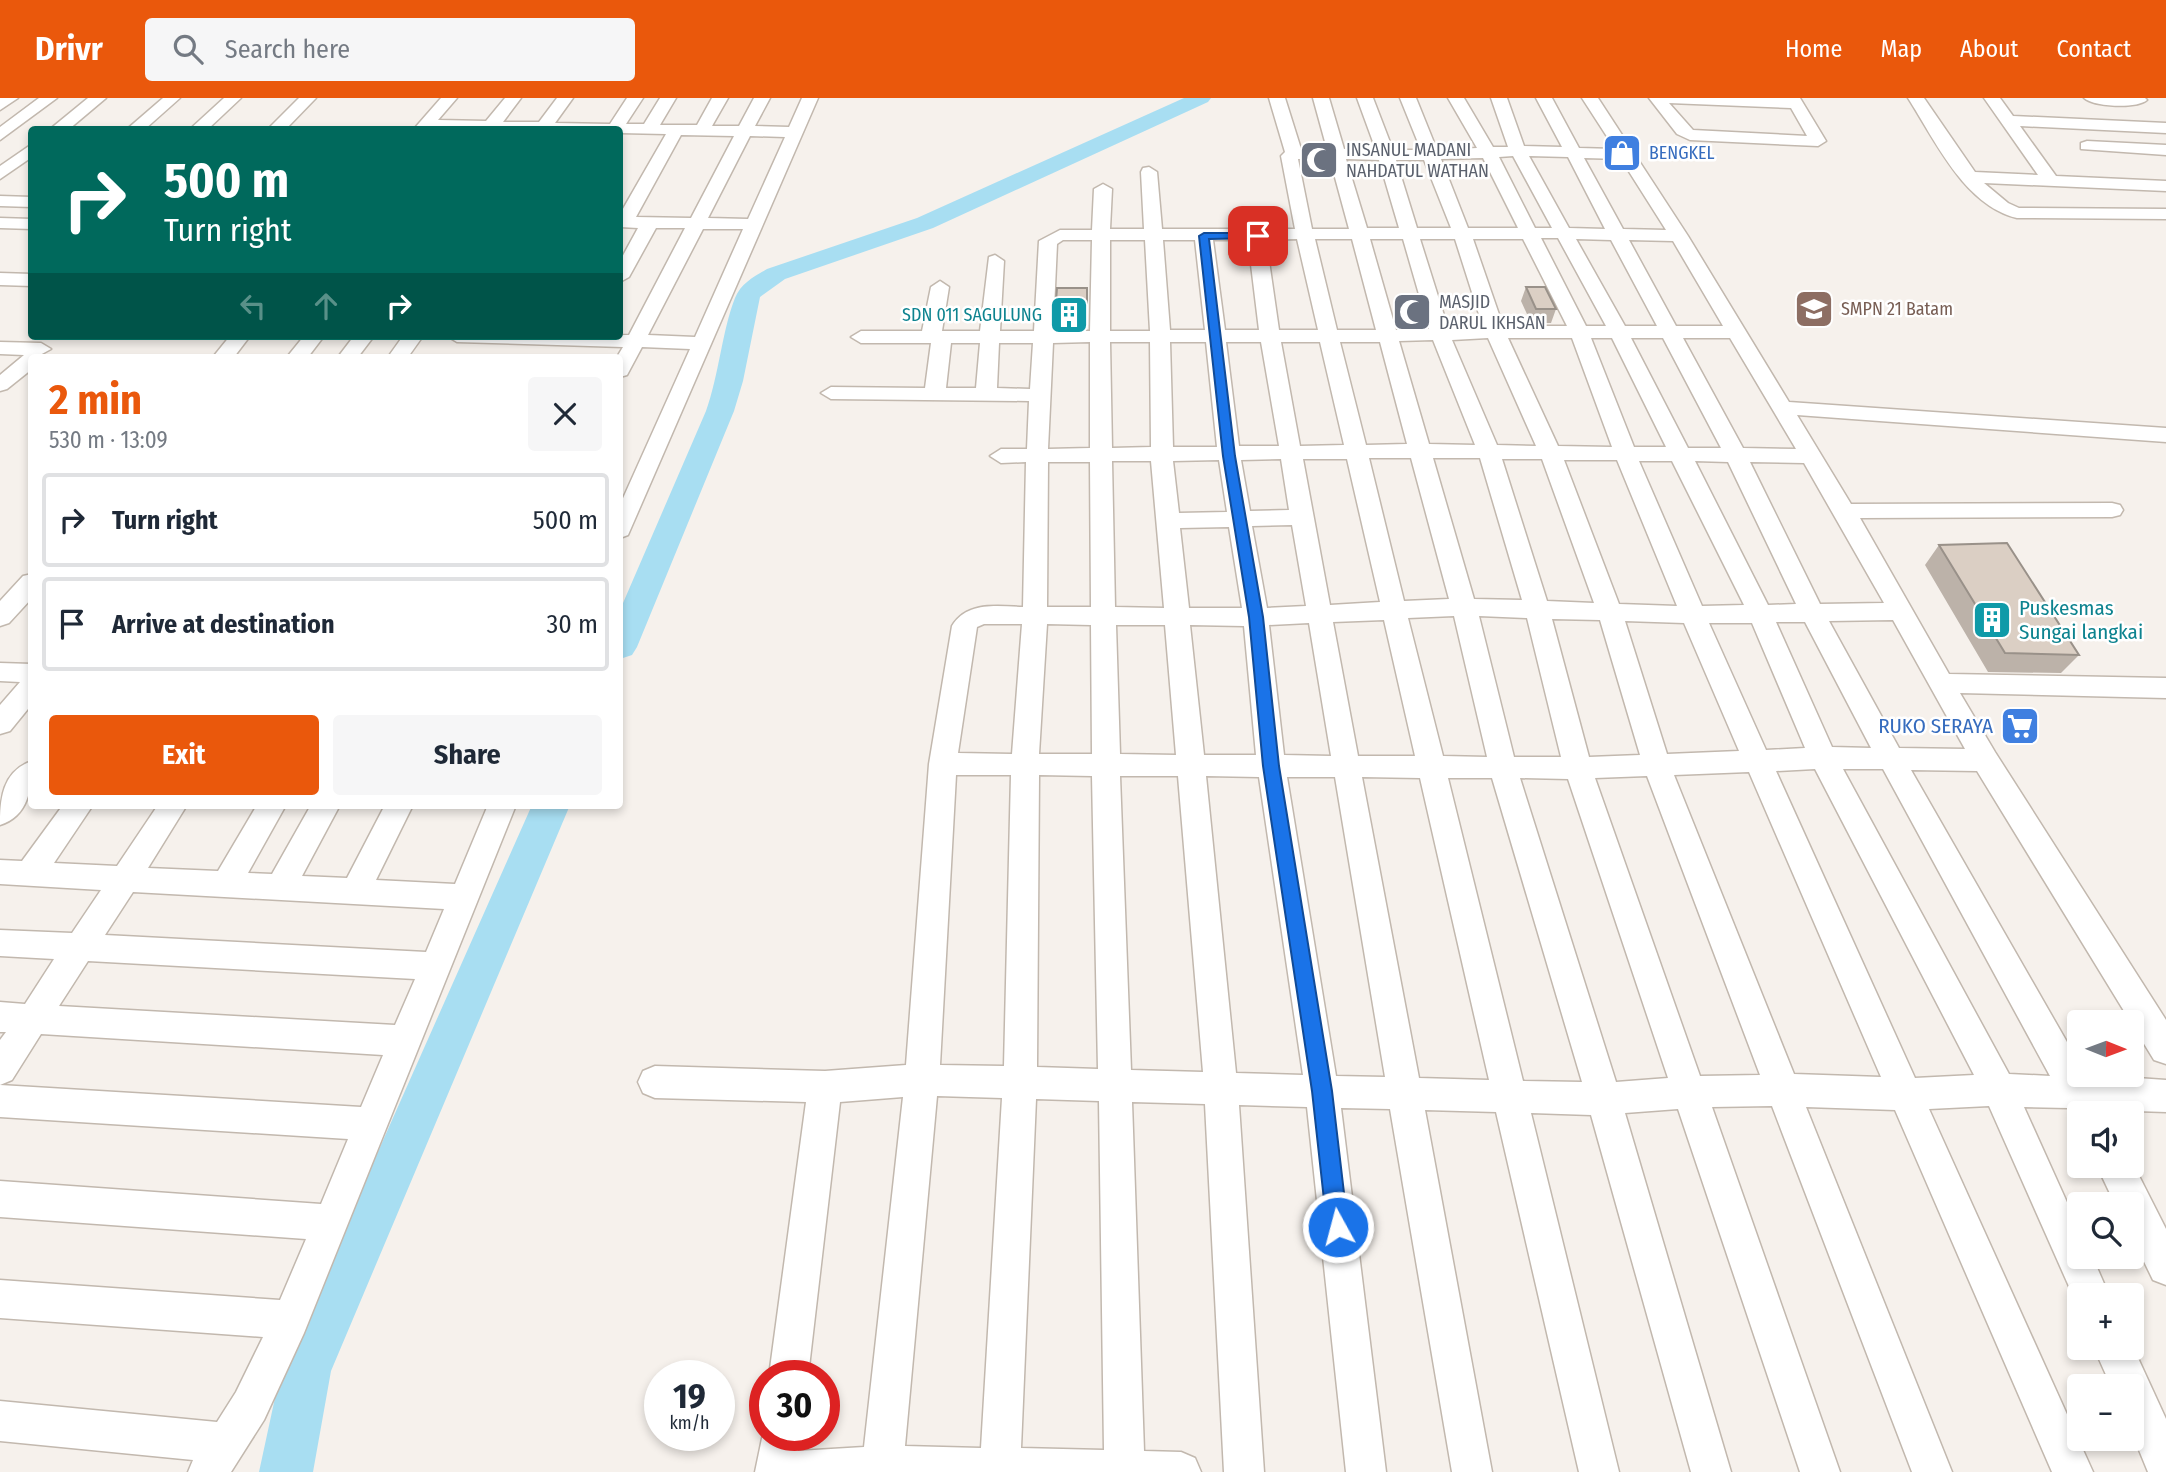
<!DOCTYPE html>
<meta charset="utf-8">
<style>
body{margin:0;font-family:"Fira Sans Condensed",sans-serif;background:#f6f6f7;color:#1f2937;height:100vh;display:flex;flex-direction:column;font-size:26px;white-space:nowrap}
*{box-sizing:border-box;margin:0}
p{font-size:23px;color:#747a83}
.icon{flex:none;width:38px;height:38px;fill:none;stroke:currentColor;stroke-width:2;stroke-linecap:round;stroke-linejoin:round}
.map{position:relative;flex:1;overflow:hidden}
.sheet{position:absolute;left:28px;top:256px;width:595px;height:455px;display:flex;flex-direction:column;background:#fff;border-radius:7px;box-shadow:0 4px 10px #0003}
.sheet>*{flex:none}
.guide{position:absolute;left:28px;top:28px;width:595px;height:214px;border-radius:7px;box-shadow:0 4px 10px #0003;background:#00695c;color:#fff;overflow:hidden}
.needle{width:46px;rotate:91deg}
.buttons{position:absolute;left:2067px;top:912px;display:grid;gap:14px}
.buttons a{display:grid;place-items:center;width:77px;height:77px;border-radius:7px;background:#fff;box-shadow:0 4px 10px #0003;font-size:35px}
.speed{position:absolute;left:644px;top:1262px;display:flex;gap:14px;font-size:35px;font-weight:700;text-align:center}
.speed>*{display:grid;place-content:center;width:91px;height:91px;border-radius:50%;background:#fff;box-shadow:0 4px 10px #0003;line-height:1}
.speed small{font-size:18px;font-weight:400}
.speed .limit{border:10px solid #d22;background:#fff;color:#111}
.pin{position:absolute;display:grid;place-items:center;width:60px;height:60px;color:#fff;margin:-30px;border-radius:14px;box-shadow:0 4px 10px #0006}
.me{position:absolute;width:77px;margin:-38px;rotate:353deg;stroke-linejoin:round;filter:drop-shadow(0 0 5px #0008)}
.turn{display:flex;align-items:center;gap:24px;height:147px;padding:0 21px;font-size:32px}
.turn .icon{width:91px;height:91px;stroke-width:2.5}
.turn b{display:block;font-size:49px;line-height:60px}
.lanes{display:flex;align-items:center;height:66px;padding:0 21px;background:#0003;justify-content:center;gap:35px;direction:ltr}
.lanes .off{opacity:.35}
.round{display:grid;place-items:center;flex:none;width:74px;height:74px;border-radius:7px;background:#f6f6f7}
.overview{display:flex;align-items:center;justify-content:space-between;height:119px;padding:0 21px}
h1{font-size:42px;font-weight:700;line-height:52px;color:#ea580c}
.action{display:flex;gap:14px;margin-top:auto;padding:14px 21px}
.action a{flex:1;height:80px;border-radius:7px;background:#ea580c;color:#fff;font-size:28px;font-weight:700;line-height:80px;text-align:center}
.action a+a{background:#f6f6f7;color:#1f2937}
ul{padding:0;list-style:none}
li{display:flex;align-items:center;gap:21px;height:94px;margin:0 14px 10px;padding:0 7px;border:4px solid #e0e1e3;border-radius:7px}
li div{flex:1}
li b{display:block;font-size:26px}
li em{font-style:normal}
header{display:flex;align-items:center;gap:42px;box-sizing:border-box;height:98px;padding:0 35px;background:#ea580c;color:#fff}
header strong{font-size:33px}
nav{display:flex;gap:38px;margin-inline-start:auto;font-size:24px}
.search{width:490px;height:63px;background:#f6f6f7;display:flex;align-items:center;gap:18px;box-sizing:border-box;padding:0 24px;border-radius:7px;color:#747a83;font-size:26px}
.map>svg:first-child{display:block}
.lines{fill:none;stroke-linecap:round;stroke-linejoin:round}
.river{fill:#a8def2;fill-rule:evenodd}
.minor-casing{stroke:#c2b8ae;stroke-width:3}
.minor{fill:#fff;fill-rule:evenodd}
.wall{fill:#bcb2a9}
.building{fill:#dbcfc4;stroke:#999189;stroke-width:2}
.route{fill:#1a73e8;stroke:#114b97;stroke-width:2}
.labels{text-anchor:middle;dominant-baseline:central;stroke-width:5;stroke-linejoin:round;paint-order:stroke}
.far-worship-label{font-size:18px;fill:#5b616d;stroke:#fff;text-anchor:start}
.far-shop-label{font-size:18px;fill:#366cbe;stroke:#fff;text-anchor:start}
.far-education-label{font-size:18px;fill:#785e54;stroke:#fff;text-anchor:start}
.far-culture-label{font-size:18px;fill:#0d838f;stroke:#fff;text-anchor:end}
.culture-label{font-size:21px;fill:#0d838f;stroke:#fff;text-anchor:start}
.shop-label{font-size:21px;fill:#366cbe;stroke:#fff;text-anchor:end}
</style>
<header>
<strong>Drivr</strong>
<div class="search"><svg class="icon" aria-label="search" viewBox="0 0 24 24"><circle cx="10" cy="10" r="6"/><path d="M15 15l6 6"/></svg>Search here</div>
<nav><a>Home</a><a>Map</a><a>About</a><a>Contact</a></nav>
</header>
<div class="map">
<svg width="2166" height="1374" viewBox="0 0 2166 1374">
<rect width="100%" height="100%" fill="#f6f1ec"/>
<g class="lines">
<path class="river" d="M1184,0H1211L1208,4L933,130L785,181L760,199L743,283L734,313L637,549L632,557L620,561V512L706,313C719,277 722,233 735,200C741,185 755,178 767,171L917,120Z
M532,707H570L331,1273L313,1374H259L281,1272Z"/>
<g class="minor-casing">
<path id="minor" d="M0,0H18L0,12Z
M39,0H57L0,42V29Z
M88,0H106L68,32H49Z
M163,0H180L144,32H126Z
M224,0H241L207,32H189Z
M299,0H316L285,32H267Z
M441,0H457L438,22L486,23L505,0H521L503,24H539L557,0H573L555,25L610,26L627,0H643L626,26H644L660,0H676L660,27H697L712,0H728L712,28H739L754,0H770L755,28L789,29L802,0H818L628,437L620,440V407L690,251L642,249L627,277L620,279L617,259L623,249L457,244L447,238L629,237L685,130H656L629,179L620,184V163L638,130L620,129V116L666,36L620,35V32H413ZM681,37L734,38L691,120L636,119ZM750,38L785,39L748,121L708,120ZM703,131H743L695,239L648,237Z
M1269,0H1285L1301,51H1327L1313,0H1329L1344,51L1376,52L1357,0H1373L1393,52H1421L1400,0H1416L1437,52L1477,50L1448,0H1464L1493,49H1508L1491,0H1507L1524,48L1562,49L1536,0H1552L1579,50L1615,51L1582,0H1598L1688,138L1789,304L2166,330V344L1797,317L1851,406L2112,405L2120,407L2123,412L2120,417L2112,419L1860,420L1949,576L2166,580V600L1960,595L1995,654L2166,922V966L2154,962L1977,673L1911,672L2079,965V976L2166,982V1014L2105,1012L2106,1015H2079V1027L2068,1010L2024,1009L2079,1131V1158H2092L2109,1197H2079V1211L1989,1008L1929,1011L2093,1374H2052L1895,1012L1806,1009L1952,1374H1912L1772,1008L1712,1009L1840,1374H1800L1678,1011L1625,1015L1731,1374H1691L1591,1017L1531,1015L1619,1374H1579L1496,1014L1425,1012L1492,1374H1452L1390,1011L1341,1010L1386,1374H1346L1307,1009L1239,1007L1264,1374H1224L1205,1006L1132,1004L1144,1353L1181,1354L1195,1360L1201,1374H755L765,1326V1337H800L798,1353L864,1349L903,999L840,1004L808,1278H769L806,1004L655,1000L643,995L638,984L643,973L655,968L825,973L906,967L929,666L952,528C967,503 997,508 1023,509L1026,364L1001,365L990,358L1001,351H1027L1029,303L831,301L821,295L831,289L925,290L931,245H861L851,239L861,233H922L931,189L940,183L949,189L942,233H980L989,159L995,157L1004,163L1000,233H1034L1039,143L1060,132H1092L1094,91L1103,86L1112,91L1110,131H1144L1141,74L1143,70L1149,69L1157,74L1162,131H1295L1281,58L1285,54ZM1513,58L1552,130H1535L1499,59ZM1529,58L1568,59L1605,131L1569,130ZM1483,60L1518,130H1468L1441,61ZM1584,60L1621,61L1666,132L1623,131ZM1298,61H1330L1349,131H1312ZM1346,61L1379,62L1399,130H1367ZM1396,62H1424L1451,130H1417ZM1541,140H1558L1606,228H1586ZM1297,141L1318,232H1279L1266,142ZM1315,141H1352L1376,232H1337ZM1370,141H1403L1429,231L1396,232ZM1420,141H1455L1483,229L1448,230ZM1473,141H1523L1567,228H1503ZM1576,141L1611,142L1657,228H1625ZM1063,142H1092L1090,233H1053L1057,146ZM1110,142H1145L1150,233H1110ZM1163,142H1195L1205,232H1170ZM1213,142H1248L1259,232H1225ZM1629,142L1673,143L1723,228H1676ZM1488,240L1536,348L1497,347L1452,242ZM1508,240H1572L1612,349L1558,348ZM1591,240H1612L1666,349H1634ZM1631,240H1663L1721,350H1688ZM1683,240H1730L1796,351L1743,350ZM1433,242L1475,347L1429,346L1399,243ZM1090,244V350L1048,351L1053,245ZM1110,244H1150L1151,349L1112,350ZM1170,244H1206L1217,349H1173ZM1226,244H1261L1279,348H1239ZM1281,244H1320L1344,347L1300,348ZM1340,244H1380L1407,346L1366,347ZM951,245H980L976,290H946ZM999,245H1033L1030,291L997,290ZM1369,360H1411L1449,501L1404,503ZM1433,360H1480L1522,502L1474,501ZM1281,361L1289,412L1250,413L1241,362ZM1303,361H1347L1380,504L1330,507ZM1502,361H1542L1594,505L1547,503ZM1219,362L1227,414L1179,415L1173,363ZM1564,362H1617L1677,508L1619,506ZM1112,363H1151L1164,510L1115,509ZM1639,363H1672L1744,507L1702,508ZM1695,363L1728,364L1796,506L1768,507ZM1048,364H1090L1091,509H1047ZM1750,364L1804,365L1884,505L1820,506ZM1292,427L1306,508L1267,510L1252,428ZM1229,429L1242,510H1189L1180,430ZM1454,518L1487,659L1443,658L1408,520ZM1479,518L1527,520L1561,659H1514ZM1552,521L1600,522L1640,657L1589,659ZM1384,522L1415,658H1358L1333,524ZM1893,522L1965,651L1899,650L1829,523ZM1625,523L1684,525L1739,653L1667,656ZM1776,524H1805L1871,650L1832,649ZM1309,525L1331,658L1284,657L1269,527ZM1709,525H1752L1805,650L1766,652ZM984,526H1022L1012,656L958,655L977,529ZM1047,526L1091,527L1092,656H1039ZM1116,527H1165L1176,657L1120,656ZM1190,527L1244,528L1256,657H1204ZM1815,671L1974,977L1915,980L1776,673ZM1843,671H1883L2050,978L2009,976ZM1749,674L1881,979L1794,976L1674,677ZM956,677H1011L1004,968L940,967ZM1039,677L1092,678L1098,971L1037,969ZM1120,678H1178L1203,974L1131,972ZM1206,678L1259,679L1303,977L1236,975ZM1647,678L1760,977L1700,978L1595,680ZM1287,679H1335L1385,979L1336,978ZM1362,679L1420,680L1489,982L1419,980ZM1448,680H1492L1582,984L1523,983ZM1520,680L1568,681L1668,980L1616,984ZM937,998L1002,1000L981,1350L905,1348ZM1036,1001L1099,1003L1104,1352L1021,1350Z
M1649,0H1800L1826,43L1818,48L1690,42L1677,36ZM1669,5L1791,10L1807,38L1693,32Z
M1908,0H1924L1975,74L2038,77L1984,0H2000L2013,18L2166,25V35L2020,28L2056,78L2166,83V93L1984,85L2008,105L2019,110L2166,111V121L2017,120C1964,107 1935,42 1908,0Z
M2084,0H2145L2147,2C2137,11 2094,9 2084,0Z
M2087,43L2166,47V57L2081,51V45Z
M32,46V59L0,81V68Z
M0,98L32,99V109L0,108Z
M0,120L32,121V131L0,130Z
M0,175L32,176V188L0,187Z
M230,238H250L234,259H213Z
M304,238H324L308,259H287Z
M354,238H374L358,259H338Z
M403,238H423L408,259H388Z
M0,244L41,245L51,251L40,257L41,259H32V271L7,291L0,293V277L24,257L0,256Z
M32,476V500L9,525L0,528V503L23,478Z
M0,565L32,566V606L10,633L0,636V607L20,584L0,583Z
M32,663C32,689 29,718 0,727C0,702 2,673 32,663Z
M63,707H93L54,765L117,768L158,707H187L148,770L218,773L257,707H286L248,775L272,776L311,707H340L302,778L347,780L385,707H413L376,782L455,786L488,707H516L304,1235L264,1322L231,1374H188L193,1362L0,1343V1303L217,1324L236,1294L263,1239L0,1220V1182L280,1202L306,1141L0,1119V1083L321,1106L348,1041L0,1019V987L361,1009L383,957L41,936L12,982L0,987V942L6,934H0V904L25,906L54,861L0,858V832L72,835L101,792L0,786V762L22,763ZM133,794L444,811L426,854L105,837ZM88,863L415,881L395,927L59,908Z
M2132,1064L2166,1131V1187L2153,1182L2132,1139V1106H2115L2097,1068H2132Z
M2132,1247L2166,1321V1374H2148L2132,1335V1288H2111L2094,1250H2132Z"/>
</g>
<use href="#minor" class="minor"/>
</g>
<path class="wall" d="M1526,189L1556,211L1551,225H1531L1521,203Z
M1087,190V230H1056L1055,216Z
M1939,447L2079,557L2061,575L1988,574L1925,467Z"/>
<path class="building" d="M1526,189H1545L1556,211H1536Z
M1057,190H1087V216H1055Z
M2007,445L2079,557L2005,555L1939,447Z"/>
<path class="route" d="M1258,135L1261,140L1209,141L1235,358L1263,519L1279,668L1332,993L1348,1129L1345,1136L1338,1139L1330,1136L1327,1129L1312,993L1263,668L1249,519L1223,358L1199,138L1204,135Z"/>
<defs>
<g id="shop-square" transform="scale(2.0125)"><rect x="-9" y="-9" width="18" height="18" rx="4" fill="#3f7fe0" stroke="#fff"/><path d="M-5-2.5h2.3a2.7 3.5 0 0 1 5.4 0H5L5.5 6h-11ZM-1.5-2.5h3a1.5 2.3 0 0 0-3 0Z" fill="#fff"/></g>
<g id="mosque-square" transform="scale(2.0125)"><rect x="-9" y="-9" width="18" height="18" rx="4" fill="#6b7280" stroke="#fff"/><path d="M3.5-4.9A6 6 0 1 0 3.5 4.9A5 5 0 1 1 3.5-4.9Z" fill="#fff"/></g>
<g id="school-square" transform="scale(2.0125)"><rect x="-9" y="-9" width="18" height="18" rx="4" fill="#8d6e63" stroke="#fff"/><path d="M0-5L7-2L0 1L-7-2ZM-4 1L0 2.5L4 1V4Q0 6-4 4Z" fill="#fff"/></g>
<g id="building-square" transform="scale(2.0125)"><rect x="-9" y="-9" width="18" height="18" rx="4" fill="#0f9aa8" stroke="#fff"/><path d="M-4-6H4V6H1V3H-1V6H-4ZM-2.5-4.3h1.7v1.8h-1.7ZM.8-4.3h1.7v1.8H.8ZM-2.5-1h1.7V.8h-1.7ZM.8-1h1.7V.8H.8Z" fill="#fff"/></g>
<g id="supermarket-square" transform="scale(2.0125)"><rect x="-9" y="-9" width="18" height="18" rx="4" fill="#3f7fe0" stroke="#fff"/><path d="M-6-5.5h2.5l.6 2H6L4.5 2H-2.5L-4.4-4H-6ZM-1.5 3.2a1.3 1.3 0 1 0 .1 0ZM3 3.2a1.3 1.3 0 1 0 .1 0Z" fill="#fff"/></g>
</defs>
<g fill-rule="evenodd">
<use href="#shop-square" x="1622" y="55"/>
<use href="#mosque-square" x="1319" y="62"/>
<use href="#school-square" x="1814" y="211"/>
<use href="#mosque-square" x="1412" y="214"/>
<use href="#building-square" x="1069" y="217"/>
<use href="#building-square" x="1992" y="522"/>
<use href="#supermarket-square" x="2020" y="628"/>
</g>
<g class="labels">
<g class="far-worship-label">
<text x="1346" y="52">INSANUL MADANI<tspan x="1346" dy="21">NAHDATUL WATHAN</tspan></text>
<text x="1439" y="204">MASJID<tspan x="1439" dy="21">DARUL IKHSAN</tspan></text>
</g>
<g class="far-shop-label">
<text x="1649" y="55">BENGKEL</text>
</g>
<g class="far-education-label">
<text x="1841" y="211">SMPN 21 Batam</text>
</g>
<g class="far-culture-label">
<text x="1042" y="217">SDN 011 SAGULUNG</text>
</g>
<g class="culture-label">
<text x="2019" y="510">Puskesmas<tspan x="2019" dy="24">Sungai langkai</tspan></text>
</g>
<g class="shop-label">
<text x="1993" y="628">RUKO SERAYA</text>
</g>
</g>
</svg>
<div class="buttons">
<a><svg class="needle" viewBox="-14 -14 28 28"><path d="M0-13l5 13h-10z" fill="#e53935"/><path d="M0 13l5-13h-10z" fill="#747a83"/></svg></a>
<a><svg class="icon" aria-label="sound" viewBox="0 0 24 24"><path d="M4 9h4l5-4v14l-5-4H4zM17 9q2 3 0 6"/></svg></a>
<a><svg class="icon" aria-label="search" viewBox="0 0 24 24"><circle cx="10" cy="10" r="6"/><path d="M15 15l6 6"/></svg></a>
<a>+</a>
<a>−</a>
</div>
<div class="speed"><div>19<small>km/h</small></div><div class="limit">30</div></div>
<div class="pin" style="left:1258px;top:138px;background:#d93025"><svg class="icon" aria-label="arrive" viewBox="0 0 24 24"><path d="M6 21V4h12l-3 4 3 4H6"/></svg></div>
<svg class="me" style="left:1338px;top:1129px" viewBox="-20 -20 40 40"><circle r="17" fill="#1a73e8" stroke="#fff" stroke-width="3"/><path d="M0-11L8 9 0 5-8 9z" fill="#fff"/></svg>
<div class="guide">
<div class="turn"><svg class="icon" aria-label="right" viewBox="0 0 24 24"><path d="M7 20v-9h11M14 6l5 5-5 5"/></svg><div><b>500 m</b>Turn right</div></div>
<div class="lanes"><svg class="icon off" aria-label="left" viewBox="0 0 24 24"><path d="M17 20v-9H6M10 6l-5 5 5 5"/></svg><svg class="icon off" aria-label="ahead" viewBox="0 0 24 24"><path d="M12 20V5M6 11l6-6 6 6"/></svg><svg class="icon" aria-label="right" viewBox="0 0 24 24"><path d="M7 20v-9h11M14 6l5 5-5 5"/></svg></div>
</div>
<section class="sheet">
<div class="overview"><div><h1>2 min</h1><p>530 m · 13:09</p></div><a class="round"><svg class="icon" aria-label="close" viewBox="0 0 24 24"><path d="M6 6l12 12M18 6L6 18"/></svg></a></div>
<ul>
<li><svg class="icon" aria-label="right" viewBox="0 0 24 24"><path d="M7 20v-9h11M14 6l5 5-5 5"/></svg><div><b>Turn right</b></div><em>500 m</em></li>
<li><svg class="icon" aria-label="arrive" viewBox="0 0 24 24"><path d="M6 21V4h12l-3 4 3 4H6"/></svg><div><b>Arrive at destination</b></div><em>30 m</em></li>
</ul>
<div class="action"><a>Exit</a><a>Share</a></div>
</section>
</div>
